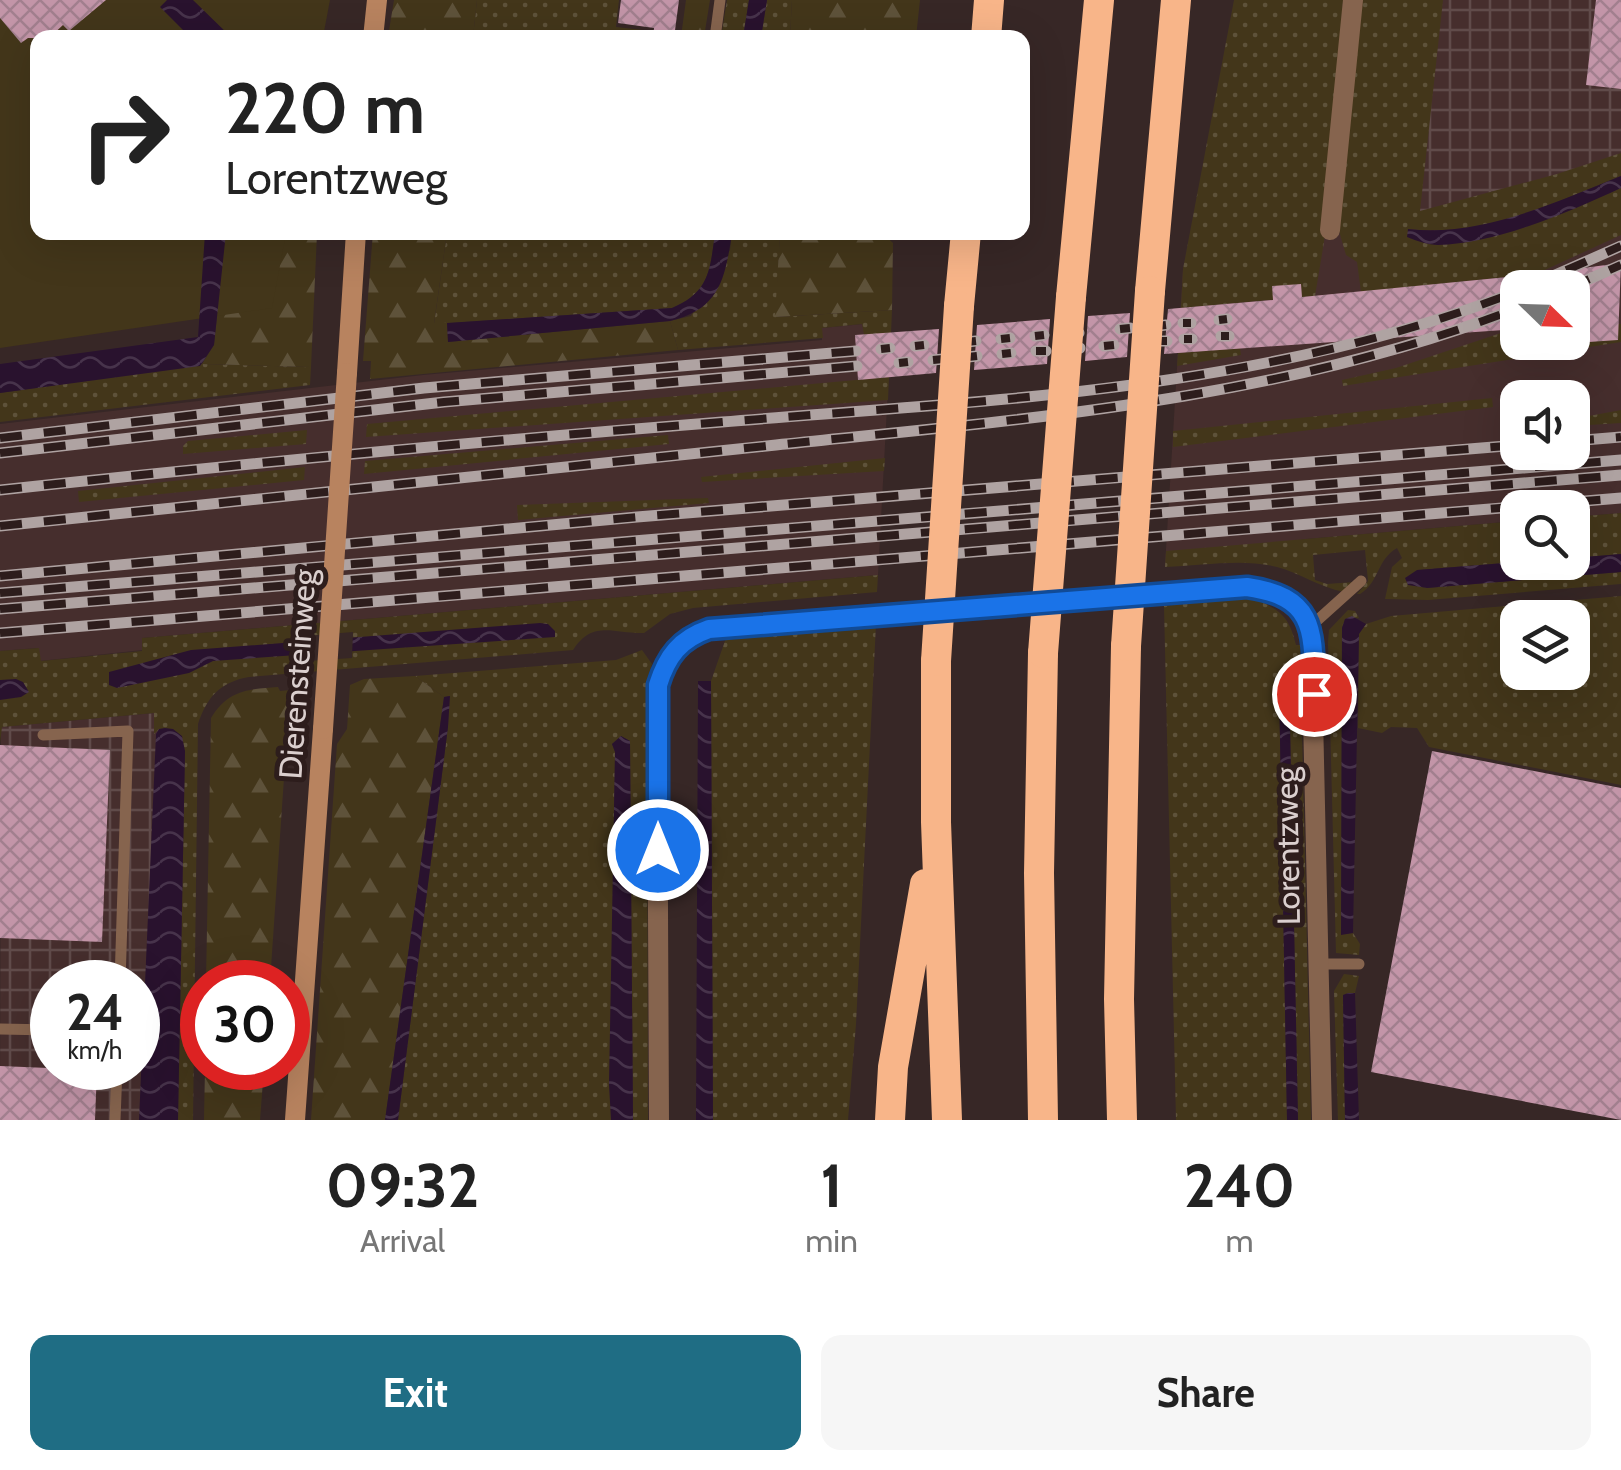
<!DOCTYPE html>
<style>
body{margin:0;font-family:Cabin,sans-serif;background:#f6f6f6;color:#222;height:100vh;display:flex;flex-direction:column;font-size:38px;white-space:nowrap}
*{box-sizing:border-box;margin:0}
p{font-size:32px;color:#767676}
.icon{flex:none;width:55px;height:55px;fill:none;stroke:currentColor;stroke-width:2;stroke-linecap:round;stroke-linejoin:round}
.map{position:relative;height:1120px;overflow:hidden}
.panel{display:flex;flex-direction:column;background:#fff;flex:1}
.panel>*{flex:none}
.guide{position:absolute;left:30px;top:30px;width:1000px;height:210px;border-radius:20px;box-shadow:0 10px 40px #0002;background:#fff;color:#222;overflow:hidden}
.needle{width:65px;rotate:113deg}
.tools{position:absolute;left:1500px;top:270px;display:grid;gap:20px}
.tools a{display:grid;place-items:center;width:90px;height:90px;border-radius:20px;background:#fff;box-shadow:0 10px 40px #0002;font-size:50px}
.speed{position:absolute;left:30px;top:960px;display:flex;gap:20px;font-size:50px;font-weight:700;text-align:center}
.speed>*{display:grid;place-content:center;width:130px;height:130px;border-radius:50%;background:#fff;box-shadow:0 10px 40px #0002;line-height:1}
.speed small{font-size:25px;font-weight:400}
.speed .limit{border:15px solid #d22;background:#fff;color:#111}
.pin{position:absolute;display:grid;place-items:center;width:85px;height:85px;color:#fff;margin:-42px;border:5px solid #fff;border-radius:50%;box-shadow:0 2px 10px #0007}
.me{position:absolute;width:110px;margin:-55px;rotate:0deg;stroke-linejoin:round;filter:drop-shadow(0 0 8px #0008)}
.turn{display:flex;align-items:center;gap:35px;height:210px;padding:0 30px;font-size:45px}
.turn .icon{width:130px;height:130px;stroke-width:2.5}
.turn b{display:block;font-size:70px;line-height:85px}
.eta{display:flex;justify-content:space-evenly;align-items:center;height:170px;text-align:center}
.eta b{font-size:60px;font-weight:700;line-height:70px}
.primary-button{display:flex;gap:20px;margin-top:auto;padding:20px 30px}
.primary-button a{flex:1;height:115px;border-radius:20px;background:#1f6d84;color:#fff;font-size:40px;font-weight:700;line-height:115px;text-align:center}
.primary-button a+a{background:#f6f6f6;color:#222}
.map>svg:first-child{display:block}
.built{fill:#462e2d;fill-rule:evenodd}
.industrial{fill:url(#industrial-grid);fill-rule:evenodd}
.grass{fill:url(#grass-dots);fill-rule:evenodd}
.forest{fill:url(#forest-firs)}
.park{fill:#43361a}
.water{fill:url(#water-waves)}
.pier{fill:#372726}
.building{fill:url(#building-cross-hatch)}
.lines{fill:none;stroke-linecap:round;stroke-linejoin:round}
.lane{stroke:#86644e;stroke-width:11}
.street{stroke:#86644e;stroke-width:20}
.secondary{stroke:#b8835f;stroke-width:20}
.highway{stroke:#f8b589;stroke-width:30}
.rail-casing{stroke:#afa3a2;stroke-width:11}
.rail{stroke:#2d1d1c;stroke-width:8;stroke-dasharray:22;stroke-linecap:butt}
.secondary-bridge{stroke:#b8835f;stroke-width:20}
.highway-bridge{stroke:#f8b589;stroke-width:30}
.route-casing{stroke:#114b97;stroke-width:25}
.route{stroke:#1a73e8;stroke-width:18}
.labels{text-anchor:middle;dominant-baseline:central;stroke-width:10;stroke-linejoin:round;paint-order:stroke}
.street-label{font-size:32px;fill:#dacfce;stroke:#2d1d1c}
</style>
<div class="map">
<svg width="1621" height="1120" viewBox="0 0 1621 1120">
<defs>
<pattern id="industrial-grid" width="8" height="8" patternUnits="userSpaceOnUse" patternTransform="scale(2.5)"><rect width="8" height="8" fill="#462e2d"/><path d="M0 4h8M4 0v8" fill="none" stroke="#604b4a"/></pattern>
<pattern id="grass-dots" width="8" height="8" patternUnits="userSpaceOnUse" patternTransform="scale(2.5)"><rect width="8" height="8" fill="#43361a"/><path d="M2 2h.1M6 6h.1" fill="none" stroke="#5e523a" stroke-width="1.8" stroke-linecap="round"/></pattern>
<pattern id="forest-firs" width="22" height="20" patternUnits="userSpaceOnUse" patternTransform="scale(2.5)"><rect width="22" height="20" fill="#43361a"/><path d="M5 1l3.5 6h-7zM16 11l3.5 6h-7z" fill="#5e523a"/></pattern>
<pattern id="water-waves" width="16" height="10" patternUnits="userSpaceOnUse" patternTransform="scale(2.5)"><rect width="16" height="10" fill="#29122e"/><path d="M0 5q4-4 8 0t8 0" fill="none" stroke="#47334b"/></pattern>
<pattern id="building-cross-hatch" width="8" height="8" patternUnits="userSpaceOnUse" patternTransform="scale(2.5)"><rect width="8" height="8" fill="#c395a8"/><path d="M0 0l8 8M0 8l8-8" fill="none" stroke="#a27f8e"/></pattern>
</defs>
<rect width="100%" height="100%" fill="#372726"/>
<path class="built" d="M1621,188V513L1573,517L1572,508H1518L1517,521L1306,539L1165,566L1183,269L1322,226L1600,197ZM1518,288H1572V342H1518ZM1518,398H1572V452H1518Z
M863,324L891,333L878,575L142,638L143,650L40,661L38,648L0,651V424L423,375L822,340V328Z"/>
<path class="industrial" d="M1416,0H1621V176L1435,232L1394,184Z
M155,713L166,739L168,1120H0L1,727ZM52,982H138V1068H52Z"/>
<path class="grass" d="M477,0H619L616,27L652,31L651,37H473Z
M727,0H749L743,37H721Z
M767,0H792L790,37L761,38Z
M1234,0H1343L1324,242L1315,296L1181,308L1183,269Z
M1361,0H1443L1420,211L1557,174L1621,153V176C1553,203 1483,238 1409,229L1462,243L1528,225L1621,188V235L1536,274L1361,292L1357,262L1346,255L1339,231Z
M447,233H715C710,270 710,292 672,308L434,324Z
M732,233H780L776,317L892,310L891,333L864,335L862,324L822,328L823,338L678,350L670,321L691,316L730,250Z
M1613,324H1621V342L1343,386L1342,380L1396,368L1513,329H1517L1518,342H1572L1573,326L1585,325V339L1612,338Z
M1240,348L1241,355L1177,366L1178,353Z
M202,364L311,367L310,385L0,422V393Z
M889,377L888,400L366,437L367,424Z
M1492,398L1493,407L1173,447V431Z
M1621,410V423L1573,426V419Z
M307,430L306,444L183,454V446L188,441Z
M668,435L669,444L364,474L365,461Z
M885,458L884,471L702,482L701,477Z
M305,467L304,480L79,502L78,491Z
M708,498L709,503L518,520L517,505Z
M1621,513V554L1573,558L1572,517Z
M1517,521V562L1417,570L1427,588L1621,572V584L1428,600L1385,599L1392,567L1402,558L1397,548C1377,559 1379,583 1360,594H1357L1368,581L1365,550L1313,555L1315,580L1327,584L1354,582L1344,592C1319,587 1300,573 1277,567C1242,558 1201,566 1165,567L1166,551Z
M878,575L877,592L693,608L670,614L644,633C614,634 593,619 573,650L249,677C220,682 207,697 198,724L193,1120H178L185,752L173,729H159L154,734V713L2,727L0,743V651L39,648L41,661L142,651V638Z
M1621,596V785L1429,747L1417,728L1391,727L1382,733L1358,728L1359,633L1366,624L1391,616ZM1518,618H1572V672H1518Z
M1253,597C1278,611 1288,612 1296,645H1300L1311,1120H1298L1289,677L1274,680V685H1279L1287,1120H1176L1164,606Z
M1348,610L1355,611L1359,618L1345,619L1342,628L1341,934L1353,933L1360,944L1359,955L1336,953L1328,642L1329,630Z
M876,624L856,1024L848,1120H713L711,681L726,638Z
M642,650L652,664L647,680L648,1120H633L630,741L621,736L612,744L615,752L611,1120H398L448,727L449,696L444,697L415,676L616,660Z
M1344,974L1359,976L1355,993L1343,995L1345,1120H1338L1334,991Z"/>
<path class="forest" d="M394,0H477L473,37H388Z
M686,0H710L704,37H681Z
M792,0H920L916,37H790Z
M373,232L447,233L434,323H447L448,342L670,321L678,350L370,379L371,361H363Z
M226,233H317L311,367L202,364L214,345Z
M780,233H882L893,243L892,310L775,317Z
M415,676L444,697L385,1120H311L337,744L347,729L350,685L364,679Z
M278,687L280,691L290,690L270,982H206L211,718C228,690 248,689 278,687Z
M205,1068H264L260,1120H204Z"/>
<path class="park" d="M0,0H330L323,37L38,38V232L286,233L272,308L0,348Z"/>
<path class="water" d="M167,0H193L231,37H190L160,7Z
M749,0H767L761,37H743Z
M1621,176V188C1569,212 1496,244 1438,245C1428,245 1417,241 1407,237L1408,229C1482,237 1553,203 1621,176Z
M205,233H226L214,345L200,366L0,393V364L198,337Z
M715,233H732C725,279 720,309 670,321L448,342L447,323L672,308C710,292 710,269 715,233Z
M1621,554V572L1427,588L1408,585L1405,578L1417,570L1517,562H1572L1573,558Z
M1352,616L1366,624L1359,634L1353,933L1341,935L1342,628L1345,619Z
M540,623L548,624L555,631V637L213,661L189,673L117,688L109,685V672L191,650Z
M1286,675L1289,677L1298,1120H1287L1279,685H1274V680Z
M16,679L23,682L29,692L21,697L0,700V680Z
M698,681H711L713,1120H696Z
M450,696L448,727L398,1120H385L444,697Z
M165,728L173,729L182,736L185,751L178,1120H139L156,734L159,729Z
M621,736L630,741L633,1120H611L609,1084L615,752L612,744Z
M1348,993H1355L1359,1120H1345L1343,995Z"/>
<path class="pier" d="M353,632L352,658L292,662L294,637Z"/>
<path class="building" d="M0,0H106L69,31L63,25L49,38H28L21,43L0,18Z
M621,0H679L674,38H653L654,28L618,23Z
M1596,0H1621V89L1586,85Z
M1621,263L1618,340L1589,342L1588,325L1572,326V288H1531L1530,275Z
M1518,276V329L1164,354L1168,309L1273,300L1272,286L1301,284L1302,297Z
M1130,313L1127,357L1085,361L1088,316Z
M1050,319L1047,364L974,370L977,325Z
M939,329L936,373L858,380L855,335Z
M0,745L110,750L102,942L0,938Z
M1432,751L1621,788V1120L1371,1072Z
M0,1066L97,1070L95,1120H0Z"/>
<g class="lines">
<path class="lane" d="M715,38L720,0
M1311,626L1361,581
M43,735L128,731L120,982
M1318,964H1359
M0,1029L52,1030
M115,1120L117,1068"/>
<path class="street" d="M1330,230L1353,0
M659,1120L657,701C660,659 683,632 725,627L1247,587C1276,591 1296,599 1311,626L1322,1120"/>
<path class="secondary" d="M373,38L377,0
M347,373L356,232
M295,1120L323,729"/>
<path class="highway" d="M986,38L989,0
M1150,291L1176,0
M1071,297L1099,0
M959,306L966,232
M1043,653L1039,873L1043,1120
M936,661V822L947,1120
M890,1120L893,1067L925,884
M1122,1120L1119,999L1126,646"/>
<g class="rail-casing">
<path id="rail" d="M1526,288L1621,246
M1569,288L1621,265
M1219,320L1227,319
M1183,323H1191
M1157,326L1166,325
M1120,329L1130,328
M1069,333H1079
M1035,336L1044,335
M1221,336H1229
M1001,339L1010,338
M1184,339H1192
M1157,341H1167
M966,342L976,341
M915,346L924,345
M1104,346L1114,345
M1070,348H1080
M881,349L890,348
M1036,351H1046
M1002,354L1011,353
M968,357L977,356
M933,360L943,359
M899,363L908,362
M0,438L424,388L856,351
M1572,441L1621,437
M0,453L444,402L857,366
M0,490C240,464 481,441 722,422C990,400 1264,391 1518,291
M0,526C259,499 517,472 776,445C1026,419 1281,400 1518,308
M0,576L637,517L1518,445
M0,593L1621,460
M0,609L1621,475
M0,633L1621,498"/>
</g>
<use href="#rail" class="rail"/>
<path class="secondary-bridge" d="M323,729L347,373"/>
<path class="highway-bridge" d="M1126,646L1150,291
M1043,653L1071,297
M936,661L959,306"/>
</g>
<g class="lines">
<g class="route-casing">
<path id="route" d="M658,850V685C667,656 680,639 709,629L1247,587C1318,597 1313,633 1314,694"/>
</g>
<use href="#route" class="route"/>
</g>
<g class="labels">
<g class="street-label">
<text transform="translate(297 674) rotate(-86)">Dierensteinweg</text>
<text transform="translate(1287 846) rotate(-91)">Lorentzweg</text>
</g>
</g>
</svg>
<div class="tools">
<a><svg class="needle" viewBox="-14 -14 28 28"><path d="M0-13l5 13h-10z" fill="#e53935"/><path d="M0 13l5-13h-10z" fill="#767676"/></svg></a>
<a><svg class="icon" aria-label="sound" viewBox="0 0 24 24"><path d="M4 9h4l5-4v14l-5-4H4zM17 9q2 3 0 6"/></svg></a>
<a><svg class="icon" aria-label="search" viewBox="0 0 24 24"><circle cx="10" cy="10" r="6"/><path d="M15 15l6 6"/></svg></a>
<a><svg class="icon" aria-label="layers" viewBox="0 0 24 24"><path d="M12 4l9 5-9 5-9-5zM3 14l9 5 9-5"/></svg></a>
</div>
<div class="speed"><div>24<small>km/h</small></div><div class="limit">30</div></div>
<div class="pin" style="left:1314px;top:694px;background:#d93025"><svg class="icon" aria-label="arrive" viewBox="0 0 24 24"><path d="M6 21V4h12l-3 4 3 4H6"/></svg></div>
<svg class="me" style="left:658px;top:850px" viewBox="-20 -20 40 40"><circle r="17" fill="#1a73e8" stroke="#fff" stroke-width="3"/><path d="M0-11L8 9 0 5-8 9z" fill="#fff"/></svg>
<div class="guide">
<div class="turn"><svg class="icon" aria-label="right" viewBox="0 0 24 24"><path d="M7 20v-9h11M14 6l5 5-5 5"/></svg><div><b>220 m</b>Lorentzweg</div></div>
</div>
</div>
<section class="panel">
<div class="eta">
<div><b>09:32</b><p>Arrival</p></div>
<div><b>1</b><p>min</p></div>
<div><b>240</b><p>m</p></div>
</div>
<div class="primary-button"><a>Exit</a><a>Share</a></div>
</section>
